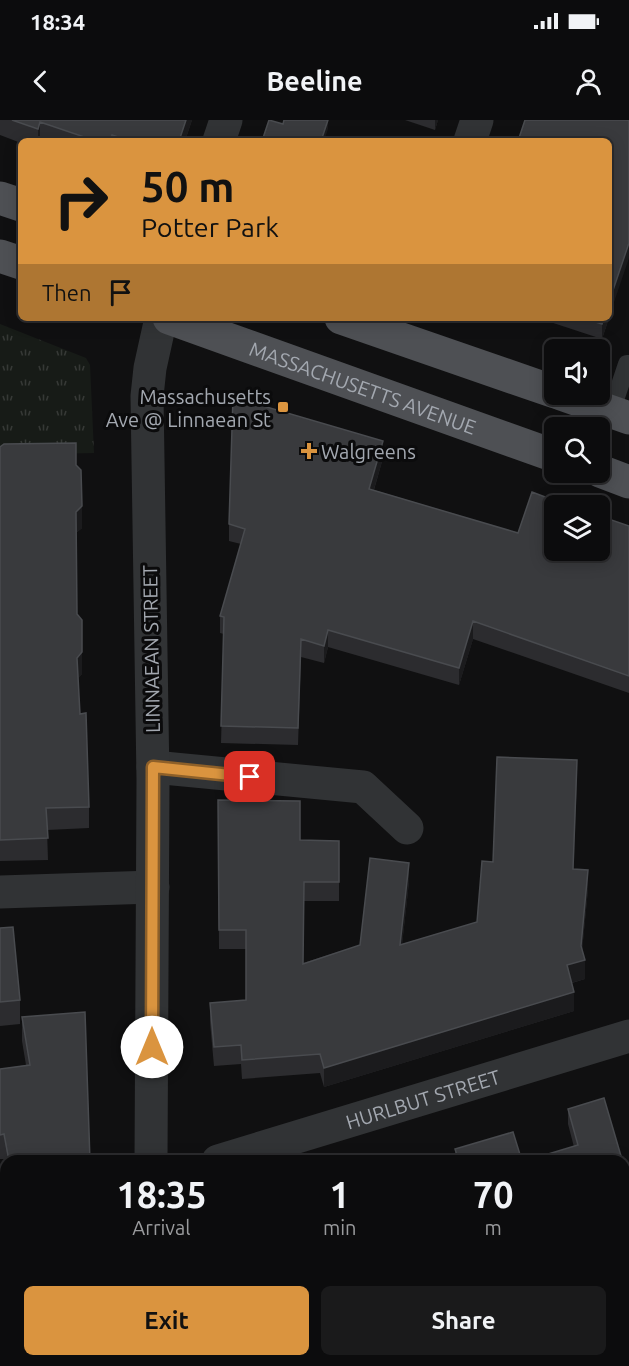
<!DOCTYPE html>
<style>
body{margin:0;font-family:Ubuntu,sans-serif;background:#1a1a1b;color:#f1f3f6;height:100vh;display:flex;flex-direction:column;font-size:22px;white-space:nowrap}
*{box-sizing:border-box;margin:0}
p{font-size:20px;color:#9a9b9d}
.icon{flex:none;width:33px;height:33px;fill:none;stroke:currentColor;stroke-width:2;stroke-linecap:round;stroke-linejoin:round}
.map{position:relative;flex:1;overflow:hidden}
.drawer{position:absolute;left:0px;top:1035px;width:630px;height:212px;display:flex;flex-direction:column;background:#0c0c0d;border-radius:18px 18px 0 0;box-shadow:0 3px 15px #0003,0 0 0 2px #2c2c2e}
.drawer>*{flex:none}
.guide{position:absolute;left:18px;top:18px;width:594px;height:183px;border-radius:9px;box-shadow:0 3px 15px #0003,0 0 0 2px #2c2c2e;background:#da943f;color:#111;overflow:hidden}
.fabs{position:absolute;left:544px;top:219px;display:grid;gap:12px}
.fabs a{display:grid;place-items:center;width:66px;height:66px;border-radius:9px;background:#0c0c0d;box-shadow:0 3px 15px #0003,0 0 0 2px #2c2c2e;font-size:30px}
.pin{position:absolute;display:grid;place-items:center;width:51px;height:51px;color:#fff;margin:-26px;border-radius:12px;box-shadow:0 3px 9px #0006}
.me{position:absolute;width:66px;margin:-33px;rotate:0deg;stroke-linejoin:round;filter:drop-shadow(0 0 4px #0008)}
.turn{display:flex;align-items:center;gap:21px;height:126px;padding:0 24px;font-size:27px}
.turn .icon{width:78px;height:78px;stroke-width:2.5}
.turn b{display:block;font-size:42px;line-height:51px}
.then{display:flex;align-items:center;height:57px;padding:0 24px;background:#0003;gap:12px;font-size:22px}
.eta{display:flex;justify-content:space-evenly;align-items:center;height:102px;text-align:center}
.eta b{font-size:36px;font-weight:700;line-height:42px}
.cta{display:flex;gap:12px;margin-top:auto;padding:12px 24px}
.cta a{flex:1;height:69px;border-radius:9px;background:#da943f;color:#111;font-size:24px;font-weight:700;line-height:69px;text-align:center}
.cta a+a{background:#1a1a1b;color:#f1f3f6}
.status{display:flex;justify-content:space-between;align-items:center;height:42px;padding:0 30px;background:#0c0c0d;direction:ltr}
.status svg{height:16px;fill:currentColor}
header{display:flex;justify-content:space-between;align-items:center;height:78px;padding:0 24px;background:#0c0c0d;font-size:27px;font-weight:700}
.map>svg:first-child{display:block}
.grass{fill:url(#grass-tufts)}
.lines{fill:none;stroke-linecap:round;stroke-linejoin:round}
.service{stroke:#313335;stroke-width:18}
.minor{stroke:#313335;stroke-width:33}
.primary{stroke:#4e5054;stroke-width:33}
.wall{fill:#2c2c2f}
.shaded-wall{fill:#1b1b1d}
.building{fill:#393a3d;stroke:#494b4f;stroke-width:1.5}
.route-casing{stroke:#8e6029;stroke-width:15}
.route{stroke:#da943f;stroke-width:10}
.poi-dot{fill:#da943f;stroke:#0b0b0c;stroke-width:2}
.labels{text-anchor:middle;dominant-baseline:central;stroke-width:6;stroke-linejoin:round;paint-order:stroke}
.street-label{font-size:20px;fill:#a3a8b0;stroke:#0b0b0c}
.poi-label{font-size:20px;fill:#a3a8b0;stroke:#0b0b0c;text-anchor:end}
</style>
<div class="status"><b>18:34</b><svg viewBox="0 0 49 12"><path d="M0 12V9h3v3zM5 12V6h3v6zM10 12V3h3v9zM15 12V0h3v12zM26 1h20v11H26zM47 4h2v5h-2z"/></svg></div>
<header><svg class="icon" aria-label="back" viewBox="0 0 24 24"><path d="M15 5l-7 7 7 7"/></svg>Beeline<svg class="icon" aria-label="person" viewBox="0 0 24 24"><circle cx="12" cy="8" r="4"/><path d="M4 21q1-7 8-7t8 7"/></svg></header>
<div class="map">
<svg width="629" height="1246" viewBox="0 0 629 1246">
<defs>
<pattern id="grass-tufts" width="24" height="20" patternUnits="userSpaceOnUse" patternTransform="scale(1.5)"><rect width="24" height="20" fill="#171b17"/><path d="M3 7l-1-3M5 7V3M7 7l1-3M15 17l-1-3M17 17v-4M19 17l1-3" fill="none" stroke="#363936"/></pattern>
</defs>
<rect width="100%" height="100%" fill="#101011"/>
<path class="grass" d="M0,204L86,238L90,245L94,333L0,335Z"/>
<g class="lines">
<path class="service" d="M611,292L627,244H629"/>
<g class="minor">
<path d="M219,21L226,0"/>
<path d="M470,21L477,0"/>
<path d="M153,647L363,667L407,708"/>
<path d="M0,772L153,767"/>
<path d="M151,1041L153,660L147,276L150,248L161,198"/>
<path id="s1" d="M218,1041L629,916"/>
<path d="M0,1167L6,1166"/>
<path d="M168,1240L169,1246"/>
</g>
<g class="primary">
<path d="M0,78L21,85"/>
<path d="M0,136L21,143"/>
<path id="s2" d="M169,198L555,336"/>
<path d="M341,198L555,272"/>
<path d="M561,274L629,298"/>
<path d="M600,351L629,362"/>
</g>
</g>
<path class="wall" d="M0,0H192L185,21H21V23L0,15Z
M405,0H438L435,10Z
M538,198H609L602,219Z
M0,327L76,345L82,408L76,413L77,494L82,554L78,558L80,594L89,687V708L47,710L48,740L0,741Z
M383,338L374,370L518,413L629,406V573L473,519L459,565L328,527L324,543L301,537L298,625L221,623L224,514L220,513V496L241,424L229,421V404Z
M577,659L573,749L588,769L582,831L585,859L572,863L574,891L324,967L320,953L242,959L241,944L214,946L210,902V883L246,880V829H219L218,680L300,720L339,721V781H304L303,843L360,825L409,762L402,824L477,802L493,742Z
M0,808L20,880V904L0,906Z
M22,897L90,1041H6V1048L4,1039H0V949L26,945L22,921Z
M568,989L621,1041L574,1027L568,1004Z
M455,1029L522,1041H455Z
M410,1240H624L629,1246H412Z"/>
<path class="shaded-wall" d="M186,0H192L185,21H179Z
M328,0V9L324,21H321Z
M435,0H438L435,10Z
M40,2V21H38V9Z
M629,123V138L609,197V182Z
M604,198H609L602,219V204Z
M383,321V338L369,386V369Z
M82,386V408L76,413V392Z
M473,501V519L459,565V548Z
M328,510V527L324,543V526Z
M82,532V554L77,560V538Z
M577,640V659L573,768V749Z
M409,743V762L400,844V825Z
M588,750V769L581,841L585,840V859L567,864V845Z
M574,872V891L324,967V948Z
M621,1036V1041H616V1037Z"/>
<path class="building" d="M12,0H186L179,21H130L112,15L110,21H96L40,2L38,9Z
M269,0L283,4L284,0H328L321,21H262Z
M525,0H629V123L609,182V21H518Z
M583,198H604L602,204Z
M233,277L383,321L369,369L518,413L532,372L569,386H555V430H600V396L629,406V556L473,501L459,548L328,510L324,526L301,519L298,608L221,606L224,497L220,496L245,409L229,404Z
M76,323V345L81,350L82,386L76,392L77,494L82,500V532L77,538L80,594L86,593L89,687L46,688L48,718L0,720V327L4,324Z
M497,637L577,640L573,749L588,750L581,826L585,840L567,845L574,872L324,948L320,934L242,940L241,925L214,927L210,883L246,880V810H219L218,680L300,681V720L339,721V762H304L303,844L360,825L370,738L409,743L400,825L477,802L482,741L493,742Z
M13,807L20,880L0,882V808Z
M85,892L90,1041H9L4,1014L0,1015V949L30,945L22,897Z
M604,978L621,1036L616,1037L618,1041H525L578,1025L568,989Z
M513,1012L522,1041H459L455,1029Z
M624,1062L629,1079V1246H416L415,1240H624Z
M236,1240H319L320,1246H232L231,1242Z"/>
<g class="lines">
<g class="route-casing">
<path id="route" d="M152,927L153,647L250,657"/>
</g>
<use href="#route" class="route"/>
</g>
<g class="poi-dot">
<rect x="277" y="281" width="12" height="12" rx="3"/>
<path d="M306 322h6v6h6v6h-6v6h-6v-6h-6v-6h6z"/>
</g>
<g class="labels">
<g class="street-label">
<text stroke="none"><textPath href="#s2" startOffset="206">MASSACHUSETTS AVENUE</textPath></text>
<text transform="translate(151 529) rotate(-91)">LINNAEAN STREET</text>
<text stroke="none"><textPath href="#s1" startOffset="214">HURLBUT STREET</textPath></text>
</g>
<g class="poi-label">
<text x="271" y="276">Massachusetts<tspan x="271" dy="23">Ave @ Linnaean St</tspan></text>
<text x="321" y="331" text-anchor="start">Walgreens</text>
</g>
</g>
</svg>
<div class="fabs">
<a><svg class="icon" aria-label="sound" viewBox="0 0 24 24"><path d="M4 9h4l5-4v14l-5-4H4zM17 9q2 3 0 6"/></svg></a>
<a><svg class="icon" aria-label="search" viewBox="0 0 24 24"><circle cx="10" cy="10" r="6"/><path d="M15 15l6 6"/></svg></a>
<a><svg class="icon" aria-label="layers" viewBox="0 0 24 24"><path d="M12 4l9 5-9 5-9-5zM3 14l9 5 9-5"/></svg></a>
</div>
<div class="pin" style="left:250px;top:657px;background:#d93025"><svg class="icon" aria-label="arrive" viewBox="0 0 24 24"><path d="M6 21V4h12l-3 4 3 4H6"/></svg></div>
<svg class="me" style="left:152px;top:927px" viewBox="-20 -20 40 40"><circle r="19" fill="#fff"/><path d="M0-13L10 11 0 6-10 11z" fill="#da943f"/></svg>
<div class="guide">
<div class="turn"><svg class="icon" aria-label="right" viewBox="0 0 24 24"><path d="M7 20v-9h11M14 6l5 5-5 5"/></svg><div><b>50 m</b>Potter Park</div></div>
<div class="then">Then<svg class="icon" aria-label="arrive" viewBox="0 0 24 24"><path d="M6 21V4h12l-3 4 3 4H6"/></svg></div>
</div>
<section class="drawer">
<div class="eta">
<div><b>18:35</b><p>Arrival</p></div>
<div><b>1</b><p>min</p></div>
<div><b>70</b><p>m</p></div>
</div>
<div class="cta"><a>Exit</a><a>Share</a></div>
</section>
</div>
